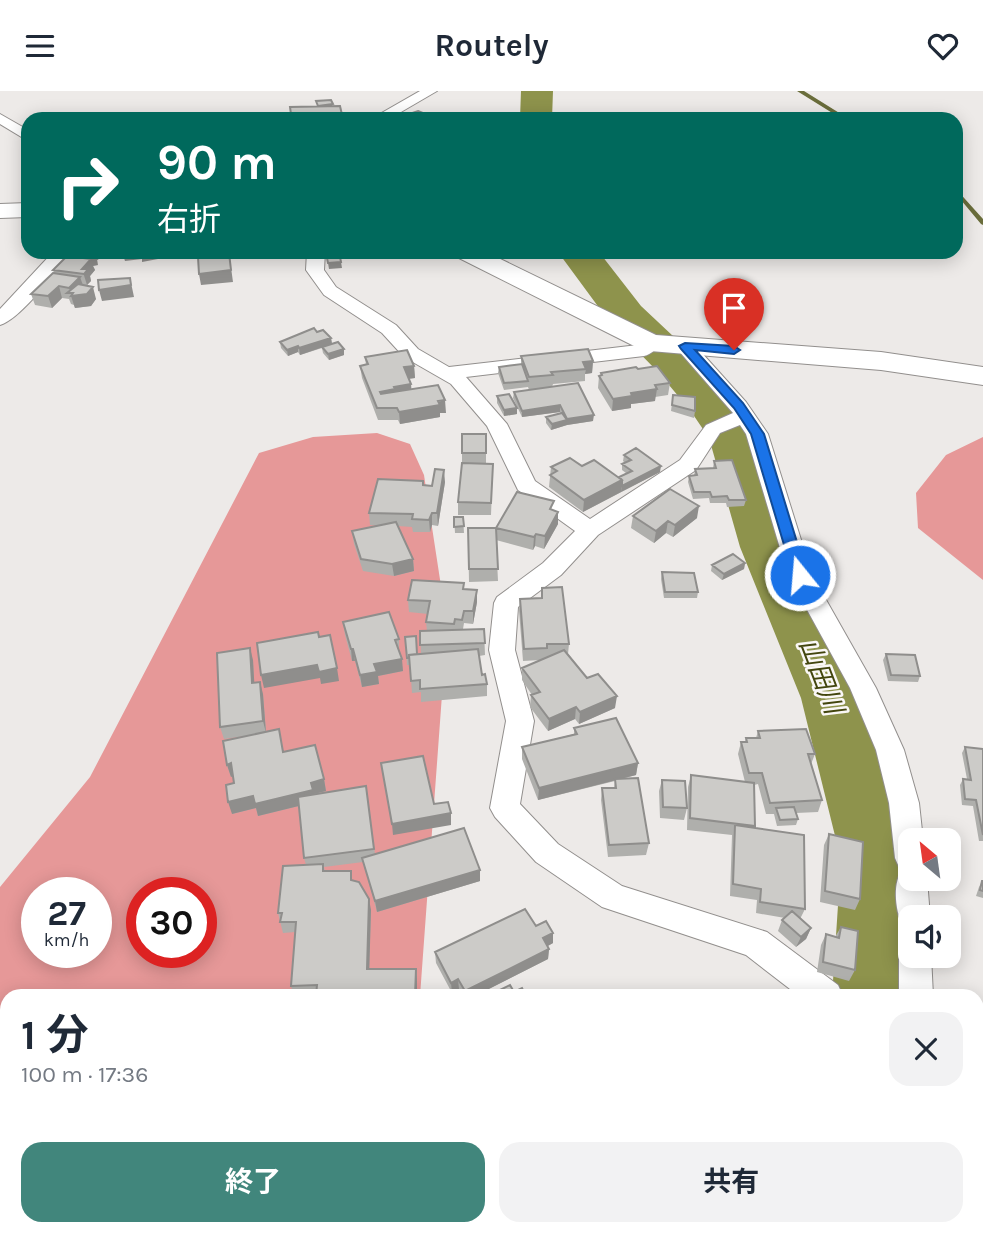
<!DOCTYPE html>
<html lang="ja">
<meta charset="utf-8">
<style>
body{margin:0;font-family:Karla,"Noto Sans JP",sans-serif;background:#f2f2f3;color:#1f2937;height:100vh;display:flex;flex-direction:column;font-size:26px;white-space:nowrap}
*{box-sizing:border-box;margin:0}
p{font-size:23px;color:#747a83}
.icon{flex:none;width:38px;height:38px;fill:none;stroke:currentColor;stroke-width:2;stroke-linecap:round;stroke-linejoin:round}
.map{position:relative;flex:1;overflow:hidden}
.sheet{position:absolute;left:0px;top:898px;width:984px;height:247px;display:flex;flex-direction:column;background:#fff;border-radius:21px 21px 0 0;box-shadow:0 4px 18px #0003}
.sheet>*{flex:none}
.guide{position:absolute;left:21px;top:21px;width:942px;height:147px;border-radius:21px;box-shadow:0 4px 18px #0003;background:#00695c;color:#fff;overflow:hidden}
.needle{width:46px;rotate:331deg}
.fabs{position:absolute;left:898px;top:737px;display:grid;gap:14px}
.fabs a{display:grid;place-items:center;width:63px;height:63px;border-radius:14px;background:#fff;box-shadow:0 4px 18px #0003;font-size:35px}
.speed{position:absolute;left:21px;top:786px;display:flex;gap:14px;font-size:35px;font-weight:700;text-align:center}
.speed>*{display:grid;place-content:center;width:91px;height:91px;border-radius:50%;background:#fff;box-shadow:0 4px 18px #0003;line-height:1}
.speed small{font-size:18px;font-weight:400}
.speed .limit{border:10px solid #d22;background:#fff;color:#111}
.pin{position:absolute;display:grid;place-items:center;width:60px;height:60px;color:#fff;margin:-72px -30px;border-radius:50% 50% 50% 0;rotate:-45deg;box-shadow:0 0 7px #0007}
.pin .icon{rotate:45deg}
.me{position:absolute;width:77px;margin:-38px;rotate:343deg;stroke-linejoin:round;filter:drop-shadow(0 0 5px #0008)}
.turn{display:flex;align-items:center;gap:24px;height:147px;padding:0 21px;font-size:32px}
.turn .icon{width:91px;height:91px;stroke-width:2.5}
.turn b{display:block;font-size:49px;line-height:60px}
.round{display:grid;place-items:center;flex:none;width:74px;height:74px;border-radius:21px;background:#f2f2f3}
.headline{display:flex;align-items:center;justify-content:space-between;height:119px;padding:0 21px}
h1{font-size:42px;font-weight:700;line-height:52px}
.button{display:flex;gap:14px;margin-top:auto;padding:14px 21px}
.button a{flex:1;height:80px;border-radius:21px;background:#41867c;color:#fff;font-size:28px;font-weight:700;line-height:80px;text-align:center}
.button a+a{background:#f2f2f3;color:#1f2937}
header{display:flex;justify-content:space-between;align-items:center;height:91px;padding:0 21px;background:#fff;font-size:32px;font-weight:700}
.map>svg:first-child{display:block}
.forest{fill:#e69898;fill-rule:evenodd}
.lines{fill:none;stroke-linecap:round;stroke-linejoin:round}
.stream{fill:#6a6d3b;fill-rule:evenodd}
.river{fill:#8e934c;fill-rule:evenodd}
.street-casing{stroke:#928f8d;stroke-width:2}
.secondary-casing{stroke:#928f8d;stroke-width:2}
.street{fill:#fff;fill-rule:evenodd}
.secondary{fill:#fff;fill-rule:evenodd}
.wall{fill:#afafac}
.shaded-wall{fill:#8f8e8c}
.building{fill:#cccbc8;stroke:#8f8e8c;stroke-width:2}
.route{fill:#1a73e8;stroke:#114b97;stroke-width:2}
.labels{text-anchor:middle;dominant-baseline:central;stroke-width:5;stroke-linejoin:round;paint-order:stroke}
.water-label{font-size:26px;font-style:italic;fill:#42450d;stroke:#faf7f5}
</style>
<header><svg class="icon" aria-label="menu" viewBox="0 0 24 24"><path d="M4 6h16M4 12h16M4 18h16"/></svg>Routely<svg class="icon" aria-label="heart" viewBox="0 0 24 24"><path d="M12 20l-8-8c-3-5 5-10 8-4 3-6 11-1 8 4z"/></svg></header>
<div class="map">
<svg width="983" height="1144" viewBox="0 0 983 1144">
<rect width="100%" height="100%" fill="#edeae8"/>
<path class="forest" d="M377,342L410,353L424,384L441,495L443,590L420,905H7V1138H403V1144H0V796L90,686L259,362L313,346ZM37,802H96V861H37ZM142,802H201V861H142Z
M983,346V489L918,437L916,402L946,364Z"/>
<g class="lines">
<path class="stream" d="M797,0H804L849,28H842Z
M956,98L983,128V134L981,133L956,103Z"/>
<path class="river" d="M521,0H553L552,28H520Z
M558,161H599L641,215L690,261L725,300L759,347L796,456L865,607L910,760V788H912L910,905H832L841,769L801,607L740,456L709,347L690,319L658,281L611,233Z
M861,1138H951L954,1144H862Z"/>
<g class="street-casing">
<path id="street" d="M420,0H437L389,28H371Z
M0,23L28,39V50L0,33Z
M53,161H71C57,179 21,228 0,234V218Z
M307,161H325L324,179L336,196L396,234L418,258L449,276L638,254L643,248H657L660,252C655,259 652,263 644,265L466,286L507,333L535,390L590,428L680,369L706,334L733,322L678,259L675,255L678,251H692L746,311L768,343L812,484L876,597L904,659L919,712L923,749H910V788H927L930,826H910V839L903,836C895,820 892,791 903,778L899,776L895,767L889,712L876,659L850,597L788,484L746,343L740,334L720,342L696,379L598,444L561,484L518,516L515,559L534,630L520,713L558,753L622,795L767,841L838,894L843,905H799L746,864L602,816L536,771L495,726L490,717L506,630L489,559L494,512L497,506L543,472L575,440L518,399L487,335L451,293L404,266L382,242L324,204L306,179Z
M910,851V864H931L933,905H899V864L903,853Z
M841,1138H884L882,1144H838Z"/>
</g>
<g class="secondary-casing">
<path id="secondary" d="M28,112V126L0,127V113Z
M453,161H486L656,244L881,261L983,276V294L881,279L650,260L640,258L457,166Z"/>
</g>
<use href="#street" class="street"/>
<use href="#secondary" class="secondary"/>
</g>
<path class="wall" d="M98,174L93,175L95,179L90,185L91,190L87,194H83L96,208L91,215L75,217L74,214L71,213L69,208L62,207L52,217L35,214L31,203L54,182L53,179Z
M317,241L331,247L332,253L344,264L329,269L323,262L322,257L300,264L298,261L288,265L281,257L280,251Z
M521,265L593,270L592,282L585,283V290L553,293L552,296L593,330L567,334L551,339L546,332V326L561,323L560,321L522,326L513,307L514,301L529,299L528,296L504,299L498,282L499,276L521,273Z
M365,266L414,275L415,287L409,288L411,298L446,322H440V326L400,333L398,329H378L362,287L360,275L366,274Z
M638,278L670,292L668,304L655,306V310L631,313V317L612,320L598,297L599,285H601V282Z
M673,304L695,320L694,327L671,320Z
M497,305L517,323L504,325L497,312Z
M486,343V373H493L491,424H458V411L462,372V362Z
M624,364L660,381L583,421L549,396L551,376L582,375L619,386L626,382L622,379V373L625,372L623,370Z
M714,370L746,409L744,415L727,416L726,412H710L709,407L693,408L688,391L689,385H694L695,378L713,377Z
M423,390L424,394L432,395L445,391L438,435L432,434L430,441H413L412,436L398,435L413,468L414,480L394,485L363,480L354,453L352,440L380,435L370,434L369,422Z
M553,419L558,433L544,458L535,455L533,459L496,449L498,490L469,491L468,437H496Z
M633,425L697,427L673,446L666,442L654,452L631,437Z
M454,426H463L464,442H455Z
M745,472L744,478L722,489L711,480L712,474Z
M662,481L698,501L697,507H664L661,488Z
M542,497L569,553L568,563L587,587L615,617L579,633L575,628L548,640L530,616L531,604H532L522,589V577L541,569L523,570L519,520L520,508L541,507Z
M408,509L477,511L473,533L464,532L463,538H484L485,564L479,565L482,584L487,593V605L421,611V601L412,602L410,574H407L405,546L417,563H421L420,540H427L426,531L428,523L409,521Z
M343,531L399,548V561L403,580L378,585L379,593L362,596L355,570H352L345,544Z
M886,563L920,585L918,591L888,590L883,569Z
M253,569L254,591L263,603L266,641L284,661L324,688L326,700L315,703L366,695L375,763L480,779V790L377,821L363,771L324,776L325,780L353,790L371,819L369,878H416L417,888V905H294L291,895L295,841L283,842L278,822L306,774L304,767L299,715L258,725L256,717L232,723L234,692L233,685L231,686L227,674L253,644L224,648L220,636Z
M574,637L638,672L636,684L625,687L649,752L646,764L608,766L601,709L602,697H614L615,690L538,709L522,668V656L574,643Z
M758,640L815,663L811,673L822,709L818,721L796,722L798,728L796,734L777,735L774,723H766L758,693L754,694V737L805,818L800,828L811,837L806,848L796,856L778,840L782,829L785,827L756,822L757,809L730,805L732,744L687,739L688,696L691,684L745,691L738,663L741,651H745L746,647H756Z
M965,656L983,658V750H979L973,715L962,714L960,694L963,688H967L962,662Z
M662,689L687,717L684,729L660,727L659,700Z
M829,743L860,808L855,819L820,811L824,754Z
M982,790H983V807L976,805L979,796Z
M536,835L553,852L548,855L549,858L548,868L475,905H458L461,903L459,898L452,902L436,872L435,861Z
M841,836L855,879L849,890L817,881L821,854L826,843L835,846Z
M983,1033V1057H980L976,1051V1034Z"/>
<path class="shaded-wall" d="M316,22L317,28H308V23Z
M122,161H156L158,168L142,171V168L125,170Z
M229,162L233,191L201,194L199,183Z
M91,168H97L98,174L93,175L95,179L90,185L91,190L87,194L82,178Z
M341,171L342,177L329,178L328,172Z
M80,186L84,197L93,196L96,208L91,215L75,217L71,205L73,202H71L69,197Z
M130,187L134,206L102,210L99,199Z
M59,195L62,207L52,217L48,205Z
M331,247L332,253L300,264L299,257Z
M298,255V261L288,265L287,259Z
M344,258V264L329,269L328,263Z
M593,270L592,282L585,283L586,278L583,271Z
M414,275L415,287L405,288L404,276Z
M411,293L412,305L381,313L380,301L394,296Z
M657,298L655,310L631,313V317L612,320L613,308L631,302Z
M445,309L446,322H440V326L400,333L399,321Z
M560,314V321L522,326V320Z
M517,317V323L504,325V319Z
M594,324L593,330L567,334L551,339L552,333L567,328Z
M661,375L660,381L621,401L622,395Z
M444,379L445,391L438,435L437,422Z
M622,389L621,401L583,421L584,409Z
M699,415L697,427L673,446L675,434Z
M558,421V433L544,458L545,445Z
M432,422V434L430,441L429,429Z
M668,430L666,442L654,452L656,440Z
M536,443L535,455L533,459L534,446Z
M413,468L414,480L394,485L392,473Z
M745,472L744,478L722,489L724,483Z
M477,499V511L473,533V520Z
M250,557L253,569L255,604L252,592Z
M351,558H353L355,570H352Z
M402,568L403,580L378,585L379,593L362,596L360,584L374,573Z
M317,574L337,577L339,590L321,593L320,587L264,597L261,584Z
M260,591L263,603L266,642L263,630Z
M617,605L615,617L579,633L580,621Z
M576,616L575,628L548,640L549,628Z
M231,672L235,684L231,686L227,674Z
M638,672L636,684L538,709L539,697Z
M324,688L326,700L314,703L315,711L258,725L256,717L232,723L228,711Z
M451,722V734L393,744L392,733Z
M480,779V790L377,821L375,810Z
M369,808L371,819L369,889L367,878Z
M811,837L806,848L796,856L801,846Z
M553,842V852L542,858L543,847Z
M549,858L548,868L475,905H465V900Z
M416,878L417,888V905H415Z
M458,888L459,898L452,902L451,892Z"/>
<path class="building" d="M331,9L333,13L318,15L316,10Z
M340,15L343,28H317L316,22L308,23V26L277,28V24L291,23L290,16Z
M418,20L430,25L423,28H416L409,23Z
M339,161L341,171L328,172L326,162Z
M229,162L231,179L199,183L198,166Z
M95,164L97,168L92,169L91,168L80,166Z
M67,165L91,168L82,178H88L84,183L53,179Z
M53,182L80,186L69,197L59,195L48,205L31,203Z
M130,187L131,194L99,199L98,189Z
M78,193L93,196L87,203L71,205L73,202H67Z
M314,237L317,241L323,239L331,247L299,257L298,255L287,259L280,251Z
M338,251L344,258L328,263L322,256Z
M588,258L593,270L583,271L586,278L551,281L553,284L529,286L521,265Z
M407,259L414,275L404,276L411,293L394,296L395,298L380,301L381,303L438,294L445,309L438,310L440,314L399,321L397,317H377L360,275L368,273L365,266Z
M522,273L528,290L504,292L499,276Z
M657,275L670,292L655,294L657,298L631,302L632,305L613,308L599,285L602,284L601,282L636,276L638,278Z
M578,292L594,324L567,328L560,314L522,320L514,301Z
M509,303L517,317L504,319L497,305Z
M673,304L695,306V320L672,314Z
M562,322L567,329L552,333L546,326Z
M462,343H486V362H462Z
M636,357L661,375L622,395V389L619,386L632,380L622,373L631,369L624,364Z
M570,367L582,375L594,369L622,389L584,409L550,384L557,380L551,376Z
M732,369L746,409H729L727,405L712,406L710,401H694L689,385L697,384L695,378L716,377L714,370Z
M462,372L493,373L491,412L458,411Z
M435,378L444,379L437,422H432L429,429L412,428L413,423L369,422L378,388L423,390V394L432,395Z
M670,398L699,415L675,434L668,430L656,440L633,425Z
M517,401L554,410L550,418L558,421L545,445L536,443L534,446L496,437Z
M454,426H463L464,435L454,436Z
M396,431L413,468L392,473L361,468L352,440Z
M468,437H496L498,478H469Z
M733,463L745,472L724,483L712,474Z
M662,481L694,482L698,501H665Z
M412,489L464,492L463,498L477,499L473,520H464L462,529L455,528L454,533L426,531L430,510L408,509Z
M562,496L569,553H547V557L524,558L520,508L542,507V497Z
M389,521L399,548L395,549L402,568L374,573L377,581L360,584L353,558H351L343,531Z
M484,538L485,552L420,554V540Z
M318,541L319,546L330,544L337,577L319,581L317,574L261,584L257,552Z
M416,545L417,563L409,564V567H407L405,546Z
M250,557L252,592L260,591L263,630L220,636L217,562Z
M478,558L482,584L485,583L487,593L420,598V589L411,590L409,564Z
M564,559L587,587L598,583L617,605L580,621L576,616L549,628L531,604L540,601L522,577Z
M886,563L915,564L920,585L891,584Z
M616,627L638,672L539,697L522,656L577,643L574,637Z
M279,638L283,661L315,654L324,688L311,692L313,699L255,713L253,705L228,711L226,694L234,692L231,672L227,674L223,650Z
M806,638L815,663H808L822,709L770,712L762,682H749L741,651H747L746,647H760L758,640Z
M965,656L983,658V744L976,709L965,708L963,688L971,689Z
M423,665L434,713L448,711L451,722L392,733L381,672Z
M691,684L754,692L755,735L690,727Z
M638,687L649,752L609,754L602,697H616L615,688Z
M662,689L685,690L687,717L663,716Z
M366,695L374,758L304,767L298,706Z
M794,716L798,728L780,729L776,717Z
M735,734L804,744L805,818L760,811L761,798L733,793Z
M464,737L480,779L375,810L362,767Z
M829,743L863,751L860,808L825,800Z
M323,773V780H351V789L359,791L369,808L367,878H416L415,905H316L317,894L291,895L296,831H280L282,822H278L283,775Z
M982,790H983V800L980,799Z
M525,818L536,835L546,830L553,842L543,847L549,858L465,900L458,888L451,892L435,861Z
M792,820L811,837L801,846L782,829Z
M841,836L858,840L855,879L823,871L826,843L839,847Z
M510,894L514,901L522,897L526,905H502L503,904L500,899Z
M983,1033V1050L976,1038V1034Z
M290,1138H373V1144H290Z"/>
<path class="route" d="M685,252L734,255L740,259L734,263L695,259L743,312L764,343L807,484L805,488L800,489L793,484L751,343L734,317L681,258L679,255Z"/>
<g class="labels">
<g class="water-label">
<text transform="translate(821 585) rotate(69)">山田川</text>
</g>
</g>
</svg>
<div class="fabs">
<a><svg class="needle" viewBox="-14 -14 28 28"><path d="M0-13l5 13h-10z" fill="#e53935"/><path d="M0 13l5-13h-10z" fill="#747a83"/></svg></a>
<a><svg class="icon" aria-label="sound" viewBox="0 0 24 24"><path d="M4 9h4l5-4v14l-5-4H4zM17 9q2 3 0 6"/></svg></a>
</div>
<div class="speed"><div>27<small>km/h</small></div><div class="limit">30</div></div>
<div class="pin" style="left:734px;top:259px;background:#d93025"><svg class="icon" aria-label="arrive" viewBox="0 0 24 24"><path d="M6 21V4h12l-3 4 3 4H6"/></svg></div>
<svg class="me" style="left:800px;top:484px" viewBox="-20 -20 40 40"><circle r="17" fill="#1a73e8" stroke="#fff" stroke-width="3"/><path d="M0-11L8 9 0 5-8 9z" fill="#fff"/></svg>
<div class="guide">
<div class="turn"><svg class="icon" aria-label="right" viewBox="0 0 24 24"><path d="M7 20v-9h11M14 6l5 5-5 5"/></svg><div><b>90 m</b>右折</div></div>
</div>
<section class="sheet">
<div class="headline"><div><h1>1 分</h1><p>100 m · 17:36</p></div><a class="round"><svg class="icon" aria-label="close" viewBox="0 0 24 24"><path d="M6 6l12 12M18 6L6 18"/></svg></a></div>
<div class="button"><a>終了</a><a>共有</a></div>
</section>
</div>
